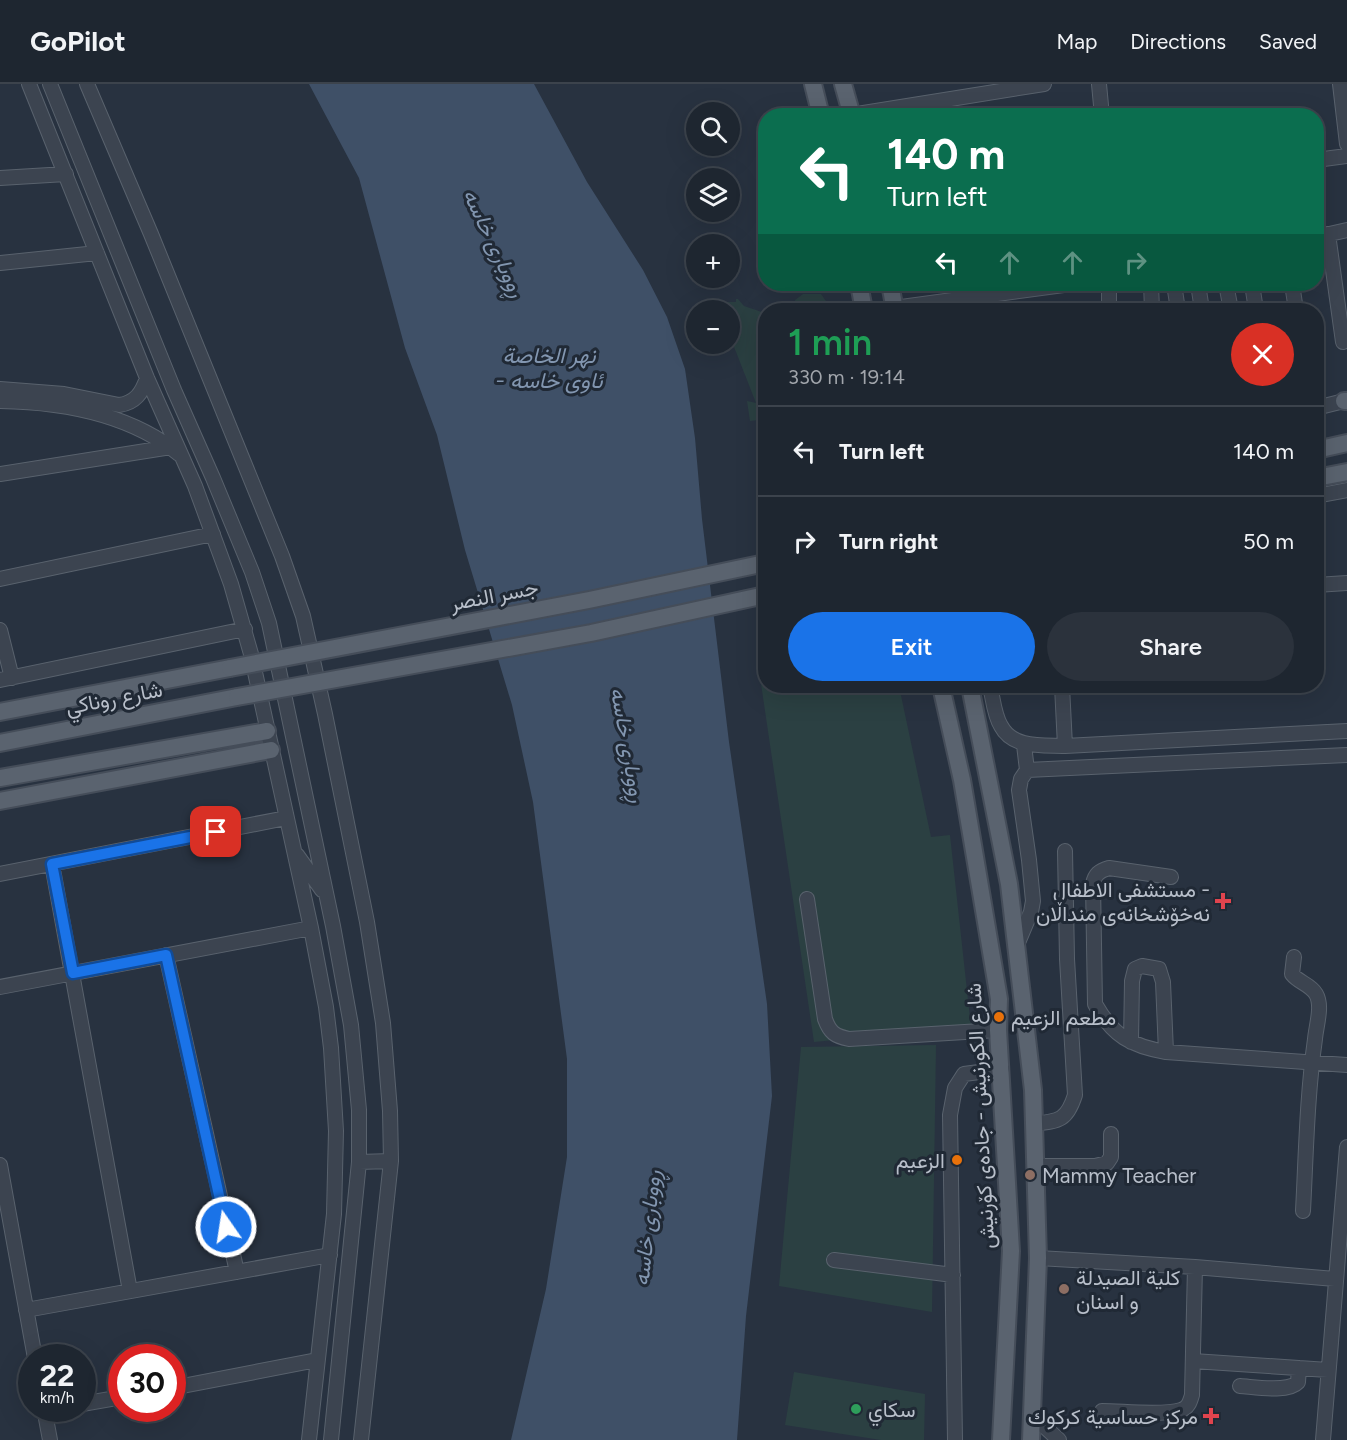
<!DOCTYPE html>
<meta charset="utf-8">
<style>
body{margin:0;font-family:Figtree,Vazirmatn,sans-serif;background:#2b323c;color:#f1f3f6;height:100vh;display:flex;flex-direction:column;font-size:22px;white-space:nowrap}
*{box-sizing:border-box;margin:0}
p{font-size:20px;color:#a1a5ab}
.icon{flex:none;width:33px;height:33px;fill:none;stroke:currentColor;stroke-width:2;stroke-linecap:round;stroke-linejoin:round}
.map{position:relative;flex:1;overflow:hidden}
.sheet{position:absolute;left:758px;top:219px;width:566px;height:390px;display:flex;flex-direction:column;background:#1e2630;border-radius:24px;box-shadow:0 6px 24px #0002,0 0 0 2px #3c434c}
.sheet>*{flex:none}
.banner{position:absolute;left:758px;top:24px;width:566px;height:183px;border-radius:24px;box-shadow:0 6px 24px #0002,0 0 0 2px #3c434c;background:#0b6e4f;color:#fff;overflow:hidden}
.fabs{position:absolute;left:686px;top:18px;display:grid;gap:12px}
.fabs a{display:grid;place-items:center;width:54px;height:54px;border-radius:50%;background:#1e2630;box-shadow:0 6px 24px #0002,0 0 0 2px #3c434c;font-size:30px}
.speed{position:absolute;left:18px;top:1260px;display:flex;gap:12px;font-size:30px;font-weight:700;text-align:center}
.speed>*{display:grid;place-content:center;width:78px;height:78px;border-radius:50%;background:#1e2630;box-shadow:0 6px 24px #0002,0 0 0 2px #3c434c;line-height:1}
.speed small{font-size:15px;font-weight:400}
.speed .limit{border:9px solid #d22;background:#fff;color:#111}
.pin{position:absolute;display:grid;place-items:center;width:51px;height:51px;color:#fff;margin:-26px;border-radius:12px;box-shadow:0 3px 9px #0006}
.me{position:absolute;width:66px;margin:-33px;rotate:347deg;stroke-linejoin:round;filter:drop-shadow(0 0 4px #0008)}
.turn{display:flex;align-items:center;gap:21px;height:126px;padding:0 30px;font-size:27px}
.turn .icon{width:78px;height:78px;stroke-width:2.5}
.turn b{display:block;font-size:42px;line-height:51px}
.lanes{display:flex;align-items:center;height:57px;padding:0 30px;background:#0003;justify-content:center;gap:30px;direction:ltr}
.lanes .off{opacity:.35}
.round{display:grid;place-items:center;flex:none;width:63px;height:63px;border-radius:32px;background:#2b323c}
.overview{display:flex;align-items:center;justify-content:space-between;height:102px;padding:0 30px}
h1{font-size:36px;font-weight:600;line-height:45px;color:#1e9e55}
.button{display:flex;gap:12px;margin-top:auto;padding:12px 30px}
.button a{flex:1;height:69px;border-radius:36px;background:#1a73e8;color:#fff;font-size:24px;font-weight:600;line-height:69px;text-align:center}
.button a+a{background:#2b323c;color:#f1f3f6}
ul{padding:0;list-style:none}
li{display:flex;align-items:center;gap:18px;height:90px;padding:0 30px;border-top:2px solid #3c434c}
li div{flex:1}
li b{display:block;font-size:22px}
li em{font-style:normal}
header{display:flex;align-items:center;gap:36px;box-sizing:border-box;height:84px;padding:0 30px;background:#1e2630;border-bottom:2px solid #3c434c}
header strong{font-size:28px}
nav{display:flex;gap:33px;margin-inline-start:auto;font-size:21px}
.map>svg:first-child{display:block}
.green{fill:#2b4042}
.water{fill:#3f5067}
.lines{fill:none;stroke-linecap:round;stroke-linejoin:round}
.minor-casing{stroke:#59626d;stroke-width:16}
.major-casing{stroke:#454d59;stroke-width:20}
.minor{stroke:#3c4450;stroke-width:14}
.major{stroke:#5a636f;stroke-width:16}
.major-bridge-casing{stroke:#454d59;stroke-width:20;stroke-linecap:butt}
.major-bridge{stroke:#5a636f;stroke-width:16}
.route-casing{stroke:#114b97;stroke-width:15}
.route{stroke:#1a73e8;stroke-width:10}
.health-dot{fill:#e0444e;stroke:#202935;stroke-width:2}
.food-dot{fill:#e8710a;stroke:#202935;stroke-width:2}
.education-dot{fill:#8d6e63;stroke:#202935;stroke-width:2}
.leisure-dot{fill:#2e9e5b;stroke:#202935;stroke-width:2}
.labels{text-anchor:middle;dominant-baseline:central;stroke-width:6;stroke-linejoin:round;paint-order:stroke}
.street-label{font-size:21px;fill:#b8bfca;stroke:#202935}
.poi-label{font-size:21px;fill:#b8bfca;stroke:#202935;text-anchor:start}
.water-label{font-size:22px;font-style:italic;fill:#8296b0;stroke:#202935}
</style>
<header>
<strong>GoPilot</strong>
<nav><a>Map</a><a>Directions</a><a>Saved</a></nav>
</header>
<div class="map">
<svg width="1347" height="1356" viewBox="0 0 1347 1356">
<rect width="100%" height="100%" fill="#283240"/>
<path class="green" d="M803,210H821L828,220L829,226H780L784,220H796L795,216Z
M736,215H738L744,222L765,229V335L750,337L747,317L756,319L729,250V226H725L724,220L726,218H736Z
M765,564V602H899L931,753L950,751L971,943L814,958L756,566Z
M936,961L932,1228L779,1202L801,963Z
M794,1288L925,1310L924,1356H881L785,1341Z"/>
<path class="water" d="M309,0H534L587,98L643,186L667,233L685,285L695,354L702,435L729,658L767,920L772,1012L746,1232L737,1356H511L546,1205L567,1073V975L533,718L512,621L465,466L437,351L405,264L359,94Z"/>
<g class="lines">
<g class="minor-casing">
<path id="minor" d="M29,0L147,294L195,402L231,500L251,570L311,844L326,923L331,964L336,1047L334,1130L309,1356
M50,0L174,306L213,394L252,488L269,539L333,842L351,941L359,1026V1078L331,1356
M87,0L151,150L282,472L303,532L325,630L367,838L383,939L390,1027L391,1077L361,1356
M1099,0L1102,32
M1340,0L1347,60
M851,31L1044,0
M1316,76L1347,72
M0,94L66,90
M1328,150L1343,258
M1316,153L1347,146
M0,179L97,169
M1109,200V226
M1151,200L1152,226
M1174,200L1178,226
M1198,200L1202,226
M1226,200L1231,226
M1252,200L1256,226
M1292,200L1296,226
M894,224L1071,200
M0,305L64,310L119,321C135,319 142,309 147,294
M0,317C61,318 130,330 179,370
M1316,324L1344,317
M0,390L171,363
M1316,412L1347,406
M0,495L213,450
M1316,501L1347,499
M0,546L12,594
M0,596L245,545
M990,602C993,614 994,631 1001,642C1013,665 1043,661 1065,662L1347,647
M1062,602L1065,662
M1027,686L1347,671
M297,771L322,806
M52,780L130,1207
M0,790L286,734
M1171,793L1109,784C1099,787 1095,790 1093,800L1095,920C1113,952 1131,962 1166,968L1347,981
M807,815L825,935C830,949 835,952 849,955L998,946
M1017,861L1031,828L1033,817L1029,776L1019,706L1021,695L1027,686L1024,661
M166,871L237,1188
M1294,873L1292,890C1299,899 1310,900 1316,910C1323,922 1316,942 1315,955C1307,1012 1306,1070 1303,1127
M0,903L311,844
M1131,958L1132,897L1135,885L1142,882L1159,885L1163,898L1166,968
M1034,1040C1060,1037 1067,1036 1075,1011L1067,875L1065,767
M359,1078L391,1077
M0,1081L35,1274
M1035,1082H1095L1107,1079L1111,1073V1050
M1038,1174L1195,1183L1335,1195
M834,1176L953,1191
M26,1226L330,1171
M1193,1277L1328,1286
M1240,1302C1255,1303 1288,1309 1298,1298L1299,1284
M172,1304L317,1276
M82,1320L122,1313
M44,1324L50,1356
M1102,1327C1122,1327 1163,1332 1181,1326C1188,1324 1190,1318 1192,1311L1195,1183
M44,1328L61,1324
M1032,1331L1059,1356
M955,1356L950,1031L955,1004L964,990L1002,985
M1323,1356L1347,1063"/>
</g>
<g class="major-casing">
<path id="major" d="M813,0L821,32
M843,0L852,32
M859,200L864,226
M890,200L895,226
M1344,317H1347
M1316,366L1347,359
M1316,394L1347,388
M941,602L962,696L999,915L998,946L1011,1167L1001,1356
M970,602L1009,800L1033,1006L1038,1174L1031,1356
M0,628L230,584
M0,659L237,613
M0,694L267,647
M0,717L271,666"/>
</g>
<use href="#minor" class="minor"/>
<use href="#major" class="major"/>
<g class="major-bridge-casing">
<path id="major-bridge" d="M230,584L589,516L765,479
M237,613L591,549L765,511"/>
</g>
<use href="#major-bridge" class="major-bridge"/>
</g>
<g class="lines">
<g class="route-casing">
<path id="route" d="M216,748L52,780L73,889L166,871L226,1143"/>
</g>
<use href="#route" class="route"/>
</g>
<g class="health-dot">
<path d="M1220 808h6v6h6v6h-6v6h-6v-6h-6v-6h6z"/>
<path d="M1208 1323h6v6h6v6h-6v6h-6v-6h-6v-6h6z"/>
</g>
<g class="food-dot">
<circle cx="999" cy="933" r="6"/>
<circle cx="957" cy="1076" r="6"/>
</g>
<g class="education-dot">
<circle cx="1030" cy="1091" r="6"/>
<circle cx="1064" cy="1205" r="6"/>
</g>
<circle class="leisure-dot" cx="856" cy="1325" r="6"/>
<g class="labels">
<g class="street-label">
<text transform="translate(494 511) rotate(-11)">جسر النصر</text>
<text transform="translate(114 614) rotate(-11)">شارع روناكي</text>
<text transform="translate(980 1032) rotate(-93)">شارع الكورنيش - جادەی کۆرنیش</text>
</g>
<g class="poi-label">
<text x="1210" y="805" text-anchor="end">مستشفى الاطفال -<tspan x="1210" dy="24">نەخۆشخانەی منداڵان</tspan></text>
<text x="1011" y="933">مطعم الزعيم</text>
<text x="945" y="1076" text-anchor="end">الزعيم</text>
<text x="1042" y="1091">Mammy Teacher</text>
<text x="1076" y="1193">كلية الصيدلة<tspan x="1076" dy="24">و اسنان</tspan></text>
<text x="868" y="1325">سكاي</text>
<text x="1198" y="1332" text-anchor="end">مركز حساسية كركوك</text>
</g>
<g class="water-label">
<text transform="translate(494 159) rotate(65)">ڕووباری خاسە</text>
<text x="549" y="271">نهر الخاصة<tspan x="549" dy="25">- ئاوی خاسە</tspan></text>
<text transform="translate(628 661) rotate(80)">ڕووباری خاسە</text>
<text transform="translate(647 1144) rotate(-84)">ڕووباری خاسە</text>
</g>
</g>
</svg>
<div class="fabs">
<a><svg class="icon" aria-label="search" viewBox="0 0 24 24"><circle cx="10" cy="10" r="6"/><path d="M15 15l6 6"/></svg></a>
<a><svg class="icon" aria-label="layers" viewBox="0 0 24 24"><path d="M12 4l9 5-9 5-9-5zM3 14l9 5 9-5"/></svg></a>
<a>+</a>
<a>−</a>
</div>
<div class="speed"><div>22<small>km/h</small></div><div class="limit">30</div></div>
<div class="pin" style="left:216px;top:748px;background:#d93025"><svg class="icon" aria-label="arrive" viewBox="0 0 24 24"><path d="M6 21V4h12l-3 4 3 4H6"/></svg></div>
<svg class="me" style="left:226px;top:1143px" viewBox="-20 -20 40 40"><circle r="17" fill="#1a73e8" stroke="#fff" stroke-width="3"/><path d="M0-11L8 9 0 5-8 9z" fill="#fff"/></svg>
<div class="banner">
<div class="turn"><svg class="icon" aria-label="left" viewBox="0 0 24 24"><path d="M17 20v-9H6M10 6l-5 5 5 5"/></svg><div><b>140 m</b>Turn left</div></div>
<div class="lanes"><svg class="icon" aria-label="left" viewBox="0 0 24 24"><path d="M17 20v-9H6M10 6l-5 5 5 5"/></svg><svg class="icon off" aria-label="ahead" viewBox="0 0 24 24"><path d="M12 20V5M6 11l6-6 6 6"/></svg><svg class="icon off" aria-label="ahead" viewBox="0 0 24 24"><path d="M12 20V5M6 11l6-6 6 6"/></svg><svg class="icon off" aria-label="right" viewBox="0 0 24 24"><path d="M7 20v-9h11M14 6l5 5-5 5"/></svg></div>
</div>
<section class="sheet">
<div class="overview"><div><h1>1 min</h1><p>330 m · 19:14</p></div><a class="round" style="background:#d93025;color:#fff"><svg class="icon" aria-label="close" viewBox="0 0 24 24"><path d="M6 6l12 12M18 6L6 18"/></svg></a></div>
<ul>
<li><svg class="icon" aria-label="left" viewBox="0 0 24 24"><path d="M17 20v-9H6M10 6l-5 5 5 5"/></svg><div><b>Turn left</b></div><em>140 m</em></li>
<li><svg class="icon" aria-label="right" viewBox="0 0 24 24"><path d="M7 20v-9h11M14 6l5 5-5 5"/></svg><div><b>Turn right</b></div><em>50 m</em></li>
</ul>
<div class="button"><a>Exit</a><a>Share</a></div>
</section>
</div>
